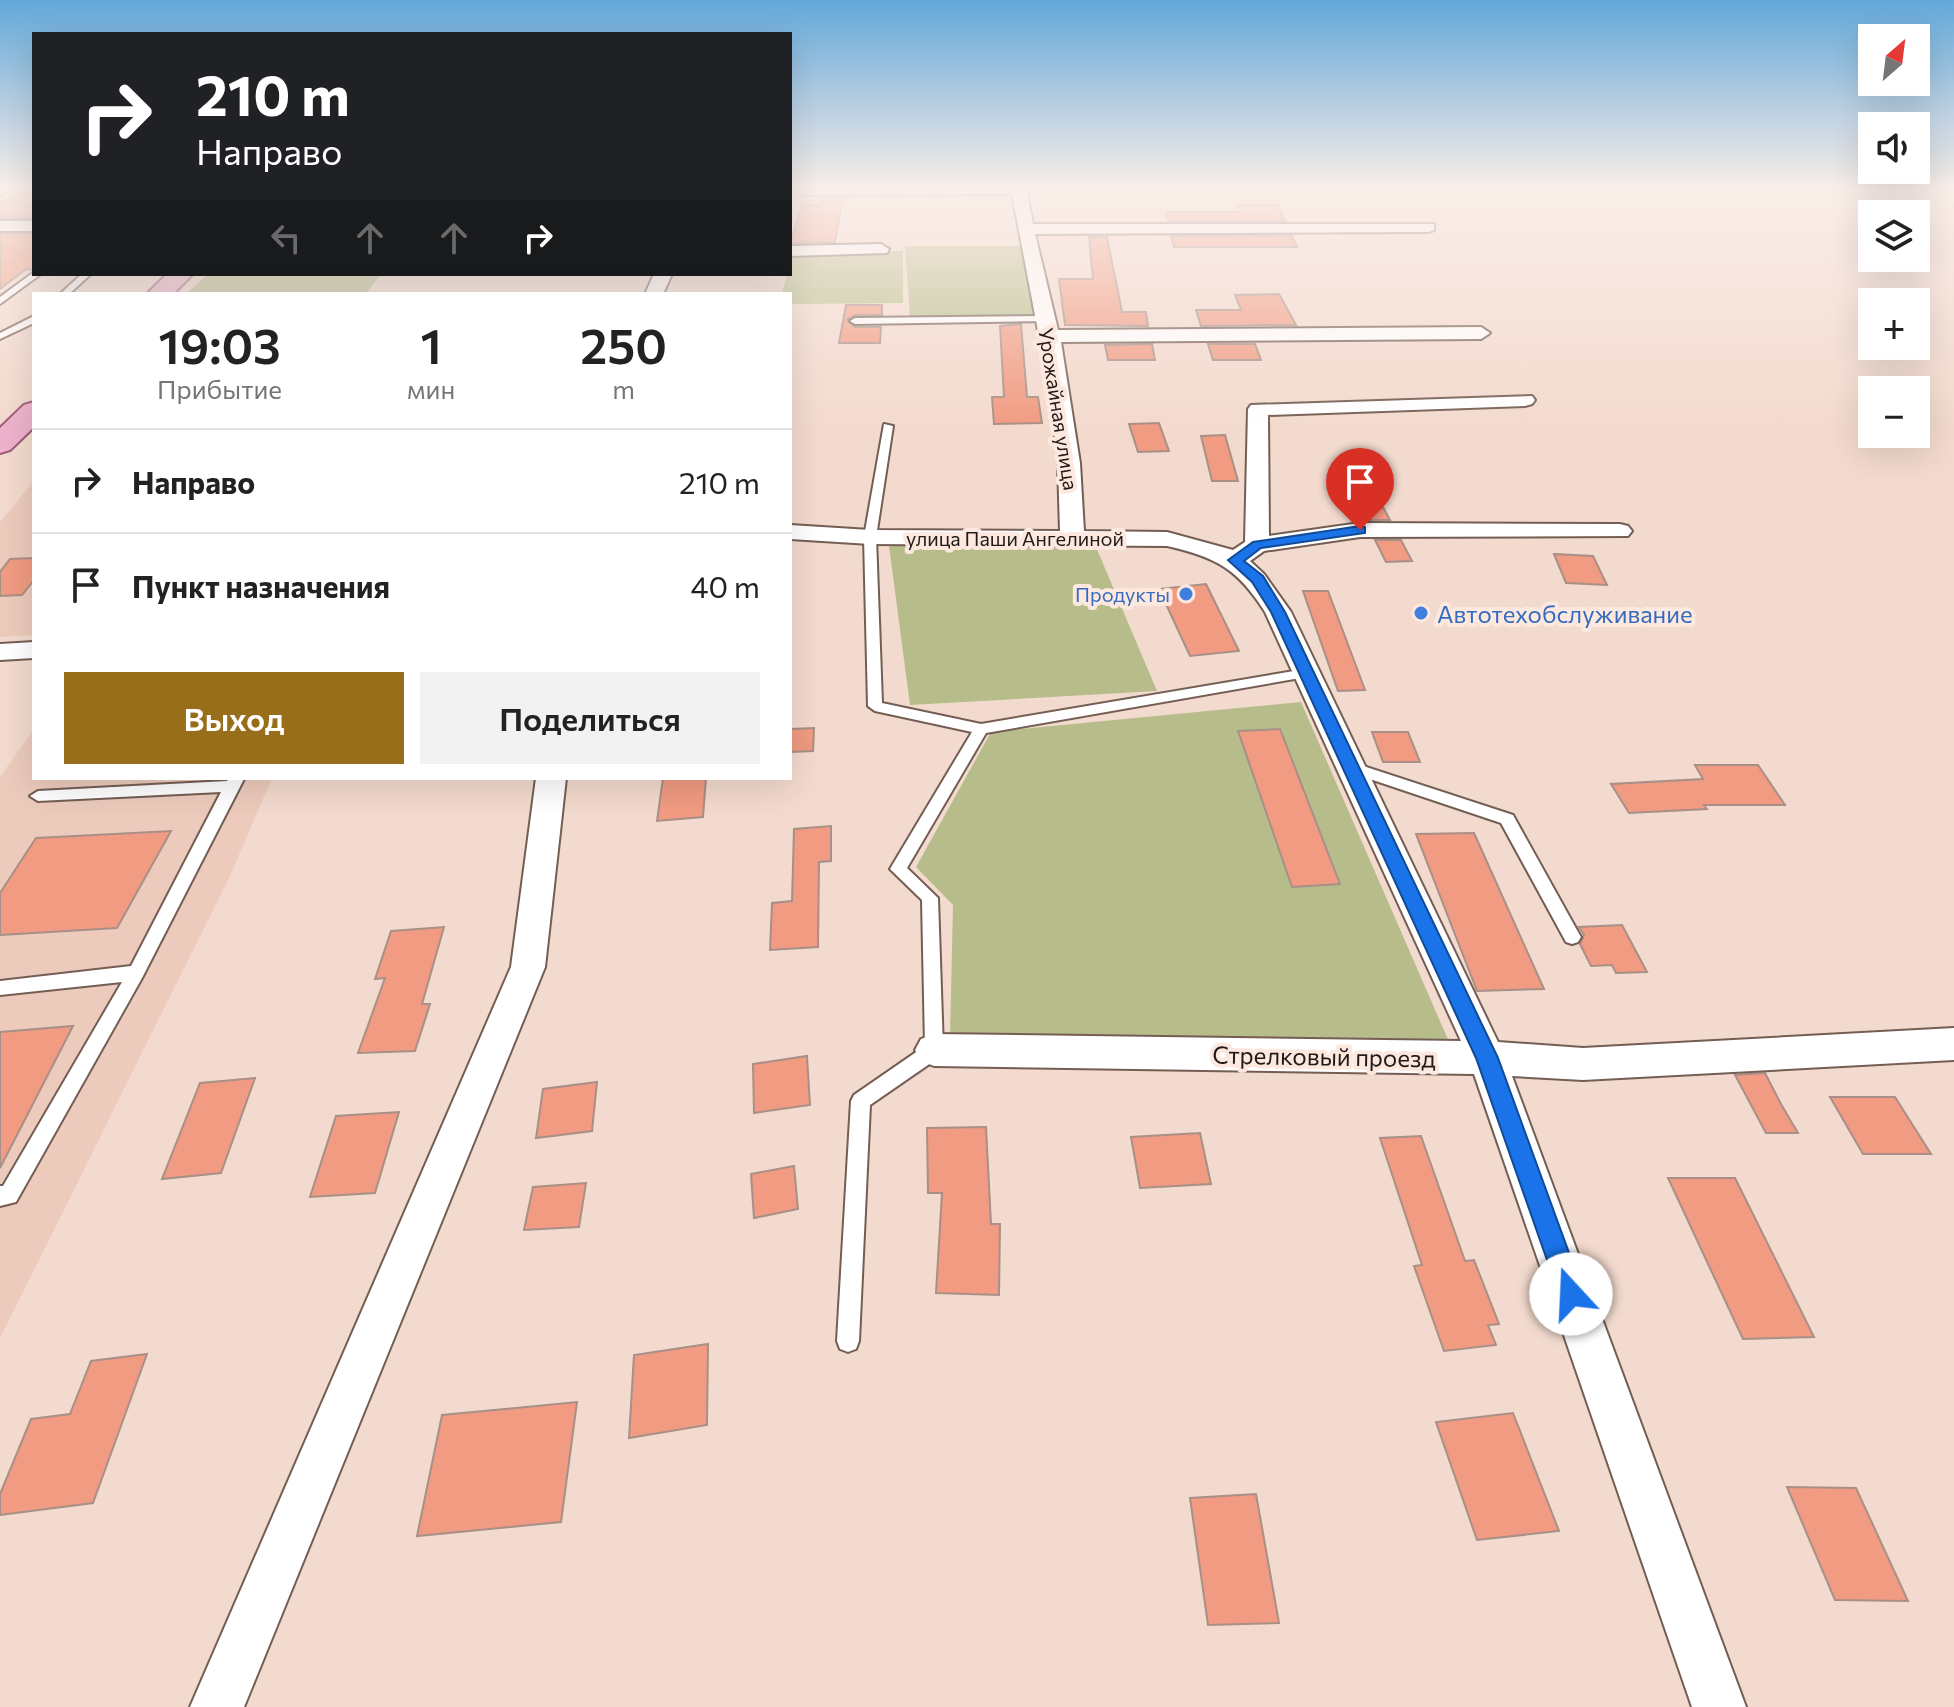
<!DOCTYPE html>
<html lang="ru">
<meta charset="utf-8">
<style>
body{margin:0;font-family:Commissioner,sans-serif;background:#f2f2f2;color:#222;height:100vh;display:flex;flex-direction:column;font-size:30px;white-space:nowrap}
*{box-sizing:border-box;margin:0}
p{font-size:26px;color:#767676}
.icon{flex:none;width:44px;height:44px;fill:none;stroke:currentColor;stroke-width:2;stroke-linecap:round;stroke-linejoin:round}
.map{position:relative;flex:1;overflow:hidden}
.side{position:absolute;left:32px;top:292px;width:760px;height:488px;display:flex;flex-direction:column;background:#fff;border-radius:0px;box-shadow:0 8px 32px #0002}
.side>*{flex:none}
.banner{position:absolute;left:32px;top:32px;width:760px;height:244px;border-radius:0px;box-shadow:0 8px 32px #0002;background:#202124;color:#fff;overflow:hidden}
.needle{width:52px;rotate:28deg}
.buttons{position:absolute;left:1858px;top:24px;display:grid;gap:16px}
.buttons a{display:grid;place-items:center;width:72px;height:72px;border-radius:0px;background:#fff;box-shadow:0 8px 32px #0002;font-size:40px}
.pin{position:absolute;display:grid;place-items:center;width:68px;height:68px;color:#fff;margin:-82px -34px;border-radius:50% 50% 50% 0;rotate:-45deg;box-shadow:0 0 8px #0007}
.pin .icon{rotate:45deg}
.me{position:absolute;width:88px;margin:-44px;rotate:340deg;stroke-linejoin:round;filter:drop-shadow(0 0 6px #0008)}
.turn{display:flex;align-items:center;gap:28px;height:168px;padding:0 32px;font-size:36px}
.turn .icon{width:104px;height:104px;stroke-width:2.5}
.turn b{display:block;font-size:56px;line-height:68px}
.lanes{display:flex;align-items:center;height:76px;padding:0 32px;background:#0003;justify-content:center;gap:40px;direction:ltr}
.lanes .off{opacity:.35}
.eta{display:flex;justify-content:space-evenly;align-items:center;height:136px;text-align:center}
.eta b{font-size:48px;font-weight:600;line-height:56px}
.primary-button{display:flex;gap:16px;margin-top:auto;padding:16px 32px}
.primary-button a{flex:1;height:92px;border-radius:0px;background:#986e1b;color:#fff;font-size:32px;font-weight:600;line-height:92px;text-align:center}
.primary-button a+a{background:#f2f2f2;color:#222}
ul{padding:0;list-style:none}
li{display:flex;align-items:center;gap:24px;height:104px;padding:0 32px;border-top:2px solid #e0e0e0}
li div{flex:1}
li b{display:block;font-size:30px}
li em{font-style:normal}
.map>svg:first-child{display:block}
.built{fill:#eccbbc}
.green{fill:#b7bd8a}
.building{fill:#f19b82;stroke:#a88f87;stroke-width:2}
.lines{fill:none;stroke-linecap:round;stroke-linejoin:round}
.lane-casing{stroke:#745e54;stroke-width:4}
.street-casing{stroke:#745e54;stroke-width:4}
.primary-casing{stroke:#9f5c76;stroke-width:4}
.lane{fill:#fff;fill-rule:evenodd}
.street{fill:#fff;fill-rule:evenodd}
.primary{fill:#eeb2cc;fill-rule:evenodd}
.route{fill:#1a73e8;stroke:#114b97;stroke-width:2}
.shop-dot{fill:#3f7fe0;stroke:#fce8df;stroke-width:3}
.labels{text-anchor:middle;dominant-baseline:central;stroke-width:8;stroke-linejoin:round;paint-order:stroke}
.far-street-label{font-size:20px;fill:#221a16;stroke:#fce8df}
.far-shop-label{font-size:20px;fill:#366cbe;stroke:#fce8df;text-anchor:end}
.shop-label{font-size:24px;fill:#366cbe;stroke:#fce8df;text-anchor:start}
.street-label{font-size:24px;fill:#221a16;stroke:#fce8df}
</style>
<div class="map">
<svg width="1954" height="1707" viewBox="0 0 1954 1707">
<rect width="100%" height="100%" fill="#f3dace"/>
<path class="built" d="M34,481V635L0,637V522Z
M34,729V778H272L230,876L0,1338V777Z"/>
<path class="green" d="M905,246H1021L1039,317L910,316Z
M903,251V303L790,304V294H782L787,274H790L793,254Z
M208,274H381L366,294H186Z
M889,546L1096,547L1157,691L910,705Z
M1301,702L1450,1044L950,1036L953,905L916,867L991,732Z"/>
<path class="building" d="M27,188H34V218H0V204Z
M822,198H843L835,242L790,243L803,205H820Z
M1238,205H1278L1285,221H1168L1166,212H1241Z
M0,234H34V269L25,270L0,289Z
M1171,236H1292L1297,247H1174Z
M1089,237H1107L1122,312H1146L1148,326L1065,325L1059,279H1093Z
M1279,294L1296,325L1201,326L1196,310H1241L1235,295Z
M846,305H882V315H855L847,320L855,327H881L880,343H839Z
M1021,324L1027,397H1038L1042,423L994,424L992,397H1004L1000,326Z
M1152,344L1155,360H1108L1105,345Z
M1208,344H1255L1261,360H1213Z
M1159,423L1169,451L1138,452L1129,424Z
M1225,435L1238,481H1212L1201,436Z
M1356,457L1390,520H1364L1336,467Z
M1375,540H1401L1412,561L1386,562Z
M1554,554L1593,556L1607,585L1566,583Z
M34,558V580L22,595L0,596V572L10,559Z
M1206,584L1239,651L1190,656L1159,589Z
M1303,591H1328L1365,690L1338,691Z
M814,728L813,751L790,752V729Z
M1280,729L1340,884L1292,887L1238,731Z
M1372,732H1408L1420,762H1383Z
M1695,765H1758L1785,805H1704L1707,809L1629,813L1611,784L1703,779Z
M663,778H706L703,817L657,821Z
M831,826V861L819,862L818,947L770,950L772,903L792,901L794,829Z
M171,831L117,928L0,935V893L36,838Z
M1474,833L1544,989L1477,991L1416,834Z
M1622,925L1647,972L1616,973L1612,965L1591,966L1580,944L1584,935L1579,927Z
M444,927L422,1004H430L415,1051L358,1053L385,978L375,979L391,931Z
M73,1026L0,1168V1032Z
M807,1056L810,1105L754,1113L753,1064Z
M1765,1073L1781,1104L1798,1133H1766L1735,1075Z
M255,1078L221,1173L162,1179L200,1083Z
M597,1082L592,1131L536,1138L543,1089Z
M1830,1097H1895L1931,1154H1863Z
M399,1112L375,1193L310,1197L336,1116Z
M986,1127L991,1224H1000L999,1295L936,1293L942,1193H928L927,1128Z
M1200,1133L1211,1184L1140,1188L1131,1137Z
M1421,1136L1465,1261L1474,1260L1499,1324L1488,1325L1496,1345L1444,1351L1414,1266L1422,1265L1380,1138Z
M794,1166L798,1209L754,1218L751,1174Z
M1668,1178H1735L1814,1337L1743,1339Z
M586,1183L579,1227L524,1230L533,1187Z
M708,1344L707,1425L629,1438L634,1355Z
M147,1354L93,1503L0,1515V1494L31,1419L70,1414L91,1361Z
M577,1402L561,1522L417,1536L442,1415Z
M1513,1413L1559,1531L1477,1540L1436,1422Z
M1787,1487L1856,1488L1908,1601L1835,1600Z
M1256,1494L1279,1623L1208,1625L1190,1498Z"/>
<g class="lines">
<g class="lane-casing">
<path id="lane" d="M34,272L41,274L0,304V297Z
M82,274H91L69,294H60Z
M34,316V323L0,339V333Z
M1045,316L1050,319L1048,321L855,324L850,321L855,318Z
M884,424L893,426L876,537L882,703L981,724L1306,669L1313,673L1306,677L986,733L907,868L938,898L943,1050L941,1056L870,1105L859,1341L856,1349L848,1352L840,1349L837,1341L851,1101L854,1095L925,1046L922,900L890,869L972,732L875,711L868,706L864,537Z
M1351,762L1513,815L1578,932L1581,937L1578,942L1572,944L1566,942L1501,823L1346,771L1344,767Z
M229,778L244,779L142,978L16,1202L0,1206V1186H3L122,982L0,995V981L131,966L221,792L38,801L30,796L38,791L227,781Z"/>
</g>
<g class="street-casing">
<path id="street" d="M0,188H13L0,196Z
M800,188H1026L1033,224H1434V230L1428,232L1035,234L1058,330L1481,327L1490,333L1481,339L1061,342L1080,463L1084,531L1167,532L1233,550L1245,542L1248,409L1251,405L1532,396L1535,400L1532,404L1525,406L1268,415L1269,536L1360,523L1620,524L1628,526L1632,531L1628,536L1360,537L1264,551L1250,561L1264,574L1291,612L1498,1042L1583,1048L1954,1028V1060L1583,1080L1512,1076L1746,1707H1692L1474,1074L934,1066L921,1061L915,1050L921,1039L934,1034L1461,1041L1265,612C1238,569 1216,557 1167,546L870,544L790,539V525L870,530L1060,531L1058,463L1049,389L1012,194L806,195L801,193Z
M0,221H34V231H0Z
M881,244L889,249L887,253L790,256V246Z
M654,274H672L663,294H645Z
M34,642V658L0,660V644Z
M536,778H566L545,967L244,1707H190L511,967Z"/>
</g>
<g class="primary-casing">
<path id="primary" d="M167,274H193L173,294H147Z
M34,402V427L10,450L0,453V428L24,405Z"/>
</g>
<use href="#lane" class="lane"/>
<use href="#street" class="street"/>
<use href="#primary" class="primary"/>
</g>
<linearGradient id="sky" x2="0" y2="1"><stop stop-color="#63a8da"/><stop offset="0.44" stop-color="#faeee9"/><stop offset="1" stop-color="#faeee9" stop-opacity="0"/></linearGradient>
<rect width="1954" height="427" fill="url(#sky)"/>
<path class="route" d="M1360,526L1365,527V533L1261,548L1244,561L1263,576L1285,612L1498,1058L1584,1294L1580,1303L1571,1307L1562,1303L1559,1294L1476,1058L1271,612L1252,582L1228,560L1253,542Z"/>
<g class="shop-dot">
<circle cx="1186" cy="594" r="8"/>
<circle cx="1421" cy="613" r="8"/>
</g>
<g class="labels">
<g class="far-street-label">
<text transform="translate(1059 409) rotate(81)">Урожайная улица</text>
<text x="1015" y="538">улица Паши Ангелиной</text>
</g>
<g class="far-shop-label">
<text x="1170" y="594">Продукты</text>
</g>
<g class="shop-label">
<text x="1437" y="613">Автотехобслуживание</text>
</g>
<g class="street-label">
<text transform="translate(1324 1056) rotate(1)">Стрелковый проезд</text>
</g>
</g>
</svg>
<div class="buttons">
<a><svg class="needle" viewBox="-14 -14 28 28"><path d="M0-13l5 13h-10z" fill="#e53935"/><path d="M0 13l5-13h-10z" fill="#767676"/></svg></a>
<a><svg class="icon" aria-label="sound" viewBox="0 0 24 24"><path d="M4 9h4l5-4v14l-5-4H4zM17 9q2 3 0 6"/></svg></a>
<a><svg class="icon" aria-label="layers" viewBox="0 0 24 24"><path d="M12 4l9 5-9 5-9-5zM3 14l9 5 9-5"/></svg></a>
<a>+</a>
<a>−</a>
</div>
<div class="pin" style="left:1360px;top:530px;background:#d93025"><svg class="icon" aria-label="arrive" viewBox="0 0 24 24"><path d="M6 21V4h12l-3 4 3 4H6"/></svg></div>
<svg class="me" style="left:1571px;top:1294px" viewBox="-20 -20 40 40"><circle r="19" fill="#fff"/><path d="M0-13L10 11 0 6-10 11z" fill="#1a73e8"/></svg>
<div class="banner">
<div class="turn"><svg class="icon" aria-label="right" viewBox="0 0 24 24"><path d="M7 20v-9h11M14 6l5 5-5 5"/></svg><div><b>210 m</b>Направо</div></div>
<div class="lanes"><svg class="icon off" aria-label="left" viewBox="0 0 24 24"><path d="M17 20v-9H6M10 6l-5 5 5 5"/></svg><svg class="icon off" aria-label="ahead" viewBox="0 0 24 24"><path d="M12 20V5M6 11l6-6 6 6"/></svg><svg class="icon off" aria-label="ahead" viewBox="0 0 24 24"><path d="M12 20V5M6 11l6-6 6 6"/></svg><svg class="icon" aria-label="right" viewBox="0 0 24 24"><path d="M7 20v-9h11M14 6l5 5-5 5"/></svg></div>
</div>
<section class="side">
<div class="eta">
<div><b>19:03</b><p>Прибытие</p></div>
<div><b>1</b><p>мин</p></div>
<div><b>250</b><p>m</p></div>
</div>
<ul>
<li><svg class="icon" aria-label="right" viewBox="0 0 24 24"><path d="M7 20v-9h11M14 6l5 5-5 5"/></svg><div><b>Направо</b></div><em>210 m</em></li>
<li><svg class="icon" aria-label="arrive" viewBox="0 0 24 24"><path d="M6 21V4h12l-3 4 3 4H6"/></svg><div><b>Пункт назначения</b></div><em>40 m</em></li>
</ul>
<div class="primary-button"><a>Выход</a><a>Поделиться</a></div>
</section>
</div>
